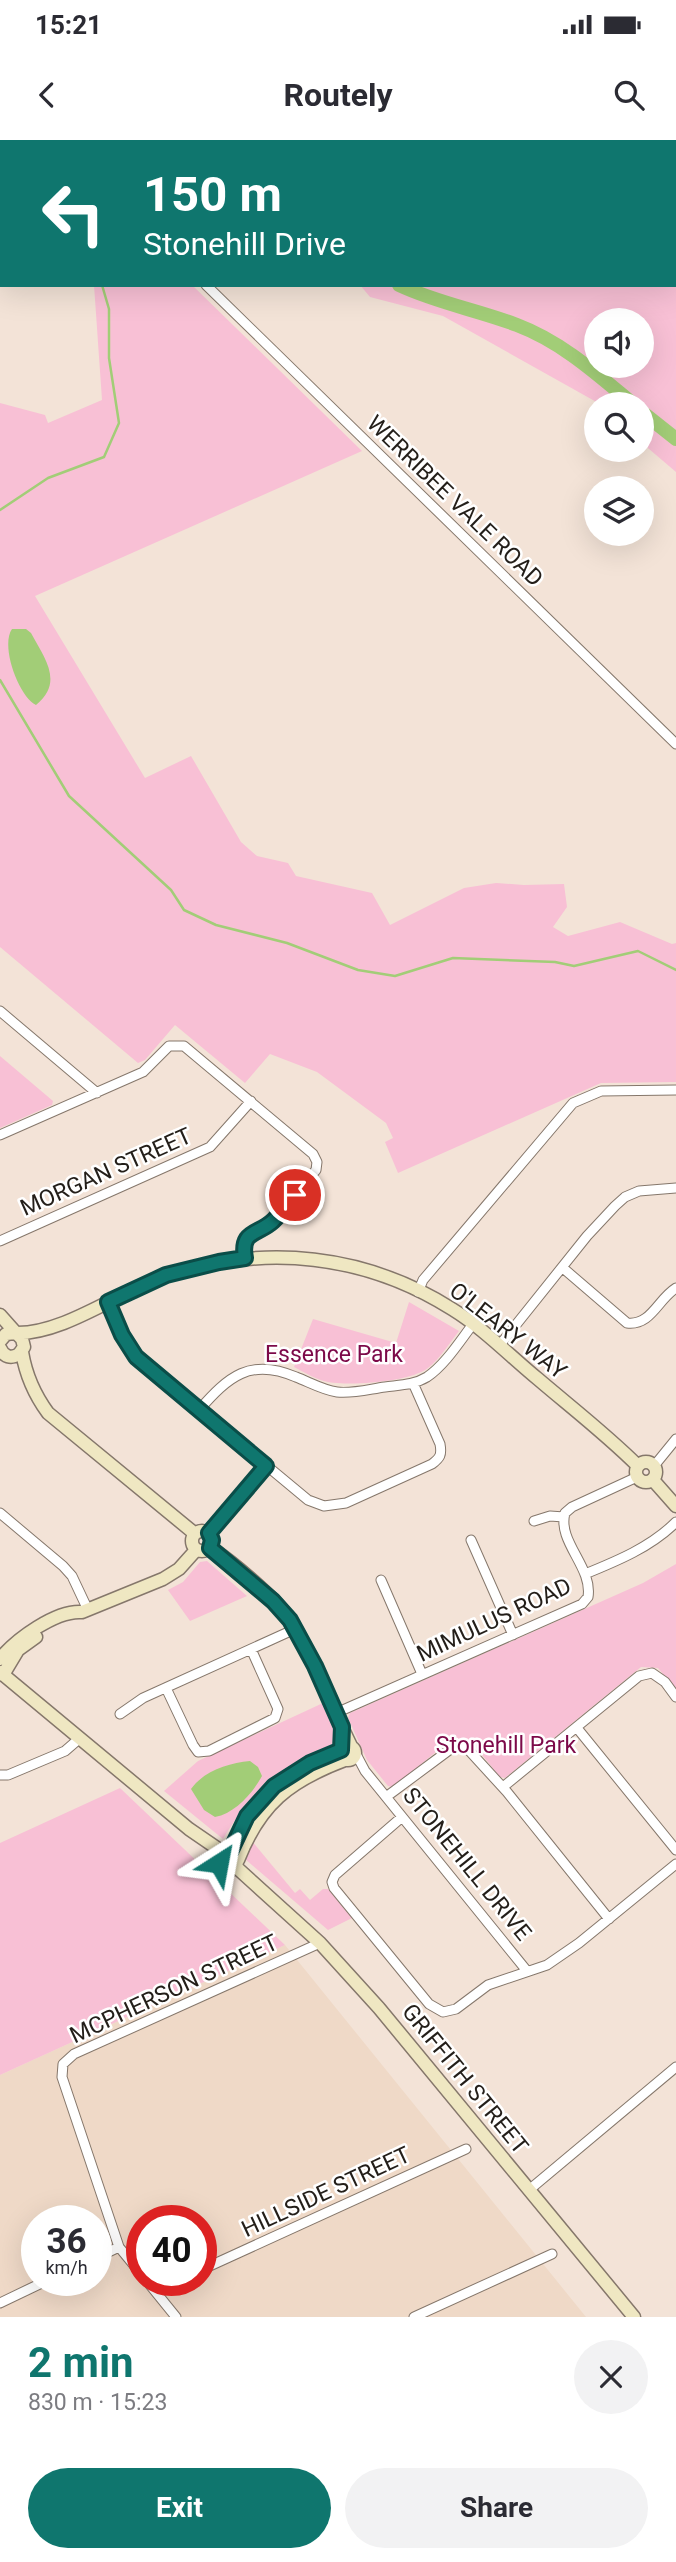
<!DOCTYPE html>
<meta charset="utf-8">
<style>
body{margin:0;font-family:Roboto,sans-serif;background:#f2f2f3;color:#2b2b33;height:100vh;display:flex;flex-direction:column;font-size:26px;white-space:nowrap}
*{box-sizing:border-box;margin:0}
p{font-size:23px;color:#7c7c81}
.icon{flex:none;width:38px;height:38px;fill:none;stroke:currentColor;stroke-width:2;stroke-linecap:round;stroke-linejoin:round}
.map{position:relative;height:2177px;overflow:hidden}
.side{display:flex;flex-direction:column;background:#fff;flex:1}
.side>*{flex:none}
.banner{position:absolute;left:0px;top:0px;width:677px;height:147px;box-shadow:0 7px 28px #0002;background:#0f766e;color:#fff;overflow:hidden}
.controls{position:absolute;left:584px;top:168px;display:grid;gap:14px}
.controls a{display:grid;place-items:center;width:70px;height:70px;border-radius:50%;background:#fff;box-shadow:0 7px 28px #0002;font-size:35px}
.speed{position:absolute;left:21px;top:2065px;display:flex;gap:14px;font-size:35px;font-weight:700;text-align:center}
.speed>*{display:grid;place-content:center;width:91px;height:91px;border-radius:50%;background:#fff;box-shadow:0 7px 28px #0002;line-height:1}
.speed small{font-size:18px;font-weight:400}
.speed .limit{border:10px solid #d22;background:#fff;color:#111}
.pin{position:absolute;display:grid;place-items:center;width:60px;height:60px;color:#fff;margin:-30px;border:4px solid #fff;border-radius:50%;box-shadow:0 2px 7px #0007}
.me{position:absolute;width:77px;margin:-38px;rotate:34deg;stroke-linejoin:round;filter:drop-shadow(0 0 5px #0008)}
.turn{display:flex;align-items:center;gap:24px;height:147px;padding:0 28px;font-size:32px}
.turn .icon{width:91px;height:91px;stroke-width:2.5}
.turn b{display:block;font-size:49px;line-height:60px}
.round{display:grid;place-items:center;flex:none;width:74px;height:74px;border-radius:37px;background:#f2f2f3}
.overview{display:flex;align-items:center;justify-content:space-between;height:119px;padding:0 28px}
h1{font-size:42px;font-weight:700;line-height:52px;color:#0f766e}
.cta{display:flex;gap:14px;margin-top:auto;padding:14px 28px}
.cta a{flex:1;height:80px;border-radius:42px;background:#0f766e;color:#fff;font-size:28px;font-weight:700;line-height:80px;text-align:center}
.cta a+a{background:#f2f2f3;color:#2b2b33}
.status{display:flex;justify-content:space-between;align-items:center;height:49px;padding:0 35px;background:#fff;direction:ltr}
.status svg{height:19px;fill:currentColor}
header{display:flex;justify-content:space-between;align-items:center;height:91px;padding:0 28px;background:#fff;font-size:32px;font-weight:700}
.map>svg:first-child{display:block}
.built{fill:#efd9c7;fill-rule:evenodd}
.green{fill:#f8c0d5;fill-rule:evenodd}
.water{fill:#a2cd77}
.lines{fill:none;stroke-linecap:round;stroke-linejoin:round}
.stream{stroke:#a2cd77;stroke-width:2.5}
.river{stroke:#a2cd77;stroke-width:14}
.street-casing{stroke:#85776b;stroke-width:11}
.secondary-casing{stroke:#85776b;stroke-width:15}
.street{stroke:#fff;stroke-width:9}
.secondary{stroke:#efe7c2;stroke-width:12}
.route-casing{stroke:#0a4d48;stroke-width:18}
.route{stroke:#0f766e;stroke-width:12}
.labels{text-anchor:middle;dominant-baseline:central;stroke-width:5;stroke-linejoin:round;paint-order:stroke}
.street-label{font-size:23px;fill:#231e19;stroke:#fff}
.park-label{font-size:23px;fill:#7c0949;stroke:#fff}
</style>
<div class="status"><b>15:21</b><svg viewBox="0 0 49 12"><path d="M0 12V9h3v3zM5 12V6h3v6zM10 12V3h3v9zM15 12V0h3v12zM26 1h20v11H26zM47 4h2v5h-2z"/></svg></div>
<header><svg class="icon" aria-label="back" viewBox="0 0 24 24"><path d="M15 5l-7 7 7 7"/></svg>Routely<svg class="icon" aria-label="search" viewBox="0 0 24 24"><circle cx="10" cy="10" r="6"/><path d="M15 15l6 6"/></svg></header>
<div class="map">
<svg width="676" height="2177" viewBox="0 0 676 2177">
<rect width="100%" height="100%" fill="#f3e3d7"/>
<path class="built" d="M285,1805L586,2177H0V1935ZM37,2081H96V2140H37ZM142,2081H201V2140H142Z"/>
<path class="green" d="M185,0H676V332L642,303V264H600L443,176L370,157L360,145H676V2ZM597,180H642V226H597Z
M94,145H192L362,311L35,456L145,638L191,616L241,702L257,716L288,723L296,736L372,753L390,785L464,748L496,743L524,745L564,744L567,767L553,787L568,796L620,782L672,804L676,803V942L601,943L398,1033L385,1002L393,998L386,983L317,932L270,914L245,943L175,885L145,920L138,923L0,807V263L45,275L48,283L102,260Z
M0,916L53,961L52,965L0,988Z
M409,1162L459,1191C450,1202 440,1219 428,1228C410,1242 351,1246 328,1242C317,1240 304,1232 294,1227L313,1179L396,1203Z
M207,1421L247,1456L190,1481L168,1450L183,1442L200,1422Z
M676,1424V1550L658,1528L641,1527L505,1638L500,1637L470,1600L453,1598L393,1647L388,1646L367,1620L348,1578L350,1573L643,1443Z
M323,1563L336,1590L334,1605C278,1630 255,1646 223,1699L164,1651L198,1621Z
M120,1648L285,1805L0,1935V1703Z
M251,1700L295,1753L300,1749L310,1760L323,1749H328L352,1778L328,1790L245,1719Z"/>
<path class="water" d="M12,489H26L31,493C45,519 64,542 36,565C19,557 0,506 12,489Z
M250,1621L258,1627L262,1636C252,1654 235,1673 215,1677L204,1670L191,1649C204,1631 228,1623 250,1621Z"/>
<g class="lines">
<path class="stream" d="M0,36H2
M0,370L48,338L104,317L119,283L109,218V169L102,145
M0,540L69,656L171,750L184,770L216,785L287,803L358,830L395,836L453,818L555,822L574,826L638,811L676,830"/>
<path class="river" d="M317,0L318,2
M399,145C437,163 478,170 517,185C562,202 597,234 633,264
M642,272L676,299"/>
<g class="street-casing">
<path id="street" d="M0,17L2,18
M0,82H2
M206,145L676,604
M0,871L97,953
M0,995L143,932L169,906H184L313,1014L317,1022L316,1030L271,1084L250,1095L244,1101L245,1118
M0,1101L210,1007L251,961
M563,1128L627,1183C651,1186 658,1159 676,1148
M418,1152L423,1140L573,963L601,951L676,950
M108,1162L122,1195L136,1217L308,1360L324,1366L346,1363L432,1324C440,1318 442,1315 440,1304L413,1243
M499,1206L587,1096L615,1066L625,1057L639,1051L676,1048
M199,1270C228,1237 250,1217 296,1237C309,1242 323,1250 337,1252C352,1254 370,1249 385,1247C399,1245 414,1245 427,1237C445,1225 460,1201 473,1184
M654,1326L676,1299
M0,1373L63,1426L72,1436L88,1470
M534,1381L550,1376L564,1377
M209,1393L266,1326
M471,1400L513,1495
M585,1434C617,1421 651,1407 676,1382
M381,1440L422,1534
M166,1548L193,1605L198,1612L209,1611L275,1578L278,1569L251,1509
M336,1573L582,1464L588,1457C593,1427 557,1402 565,1373L572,1367L637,1337
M120,1574L143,1558L295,1489
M577,1588L676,1710
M356,1614L365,1631L527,1831
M0,1635H8L65,1611L80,1598
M503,1647L639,1536L652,1533L665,1542L676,1557
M386,1657L452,1608L464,1605L507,1652L609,1779
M402,1677L335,1735L332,1742L334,1748L429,1864L443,1872L456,1869L488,1845L547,1825L579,1803L676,1724
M529,2050L676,1927
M96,2118L119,2107
M201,2130L466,2009
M142,2135L119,2107L62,1937L63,1924L74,1914L320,1803
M146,2140L176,2177
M155,2151L178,2140
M0,2163L48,2140
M414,2177L552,2114"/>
</g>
<g class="secondary-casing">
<path id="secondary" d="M0,1175L16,1193
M16,1193C65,1194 121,1150 168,1135C266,1104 365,1114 452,1169C483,1188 510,1216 538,1239C572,1268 607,1295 638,1326
M0,1201L6,1194L16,1193L22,1199L24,1207L19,1214C11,1219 4,1217 0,1208
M22,1212C26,1236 34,1254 48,1273L194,1393
M636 1332a10 10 0 1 1 20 0a10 10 0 1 1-20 0Z
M653,1340L676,1366
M192 1401a10 10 0 1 1 20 0a10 10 0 1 1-20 0Z
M210,1407C232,1422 276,1458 290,1480C315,1519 330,1564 351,1606
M0,1519C16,1499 56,1470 82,1472L163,1439L179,1429L196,1410
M0,1532L189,1689L224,1713
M3,1535L18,1510L36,1497
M341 1613a7 7 0 1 1 14 0a7 7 0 1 1-14 0Z
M219 1721a9 9 0 1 1 18 0a9 9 0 1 1-18 0Z
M230,1712C258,1650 279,1636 341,1610
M238,1720C260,1664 289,1641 345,1620
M236,1727L320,1803L379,1868L634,2177"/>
</g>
<use href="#street" class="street"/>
<use href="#secondary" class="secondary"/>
</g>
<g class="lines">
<g class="route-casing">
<path id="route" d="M219,1723L220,1716L230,1712L247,1676L274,1646L310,1623L341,1610L342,1587L315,1526L290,1480L273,1461L210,1408L212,1400L209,1393L266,1326L136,1217L122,1195L108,1162L166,1135L219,1122L245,1118C240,1090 258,1095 273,1081C281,1073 288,1063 295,1055"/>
</g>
<use href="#route" class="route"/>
</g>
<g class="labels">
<g class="street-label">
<text transform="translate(455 361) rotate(44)">WERRIBEE VALE ROAD</text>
<text transform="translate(106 1032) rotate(-24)">MORGAN STREET</text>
<text transform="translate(508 1191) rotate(38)">O'LEARY WAY</text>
<text transform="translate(494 1480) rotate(-25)">MIMULUS ROAD</text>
<text transform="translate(467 1724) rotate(51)">STONEHILL DRIVE</text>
<text transform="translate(174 1849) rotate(-25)">MCPHERSON STREET</text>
<text transform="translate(465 1939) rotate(51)">GRIFFITH STREET</text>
<text transform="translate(326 2052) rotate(-25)">HILLSIDE STREET</text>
</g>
<g class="park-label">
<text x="334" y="1214">Essence Park</text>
<text x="506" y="1605">Stonehill Park</text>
</g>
</g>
</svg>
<div class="controls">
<a><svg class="icon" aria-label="sound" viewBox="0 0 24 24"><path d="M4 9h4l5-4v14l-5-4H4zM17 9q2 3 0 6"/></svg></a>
<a><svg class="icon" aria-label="search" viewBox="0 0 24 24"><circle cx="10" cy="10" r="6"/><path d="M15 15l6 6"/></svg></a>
<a><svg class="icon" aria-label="layers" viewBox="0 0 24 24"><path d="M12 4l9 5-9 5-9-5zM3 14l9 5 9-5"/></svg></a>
</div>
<div class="speed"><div>36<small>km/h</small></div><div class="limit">40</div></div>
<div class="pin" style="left:295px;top:1055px;background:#d93025"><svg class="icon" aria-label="arrive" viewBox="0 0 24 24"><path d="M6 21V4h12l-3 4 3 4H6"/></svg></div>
<svg class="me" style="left:219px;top:1723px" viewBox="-20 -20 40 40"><path d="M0-17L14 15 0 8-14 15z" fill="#0f766e" stroke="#fff" stroke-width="4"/></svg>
<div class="banner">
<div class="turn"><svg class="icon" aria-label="left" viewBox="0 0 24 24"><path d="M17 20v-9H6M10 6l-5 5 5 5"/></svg><div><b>150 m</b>Stonehill Drive</div></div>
</div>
</div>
<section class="side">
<div class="overview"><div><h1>2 min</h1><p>830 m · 15:23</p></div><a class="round"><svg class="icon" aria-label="close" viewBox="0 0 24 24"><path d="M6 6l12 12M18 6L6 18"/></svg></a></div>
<div class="cta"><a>Exit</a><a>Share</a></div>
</section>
